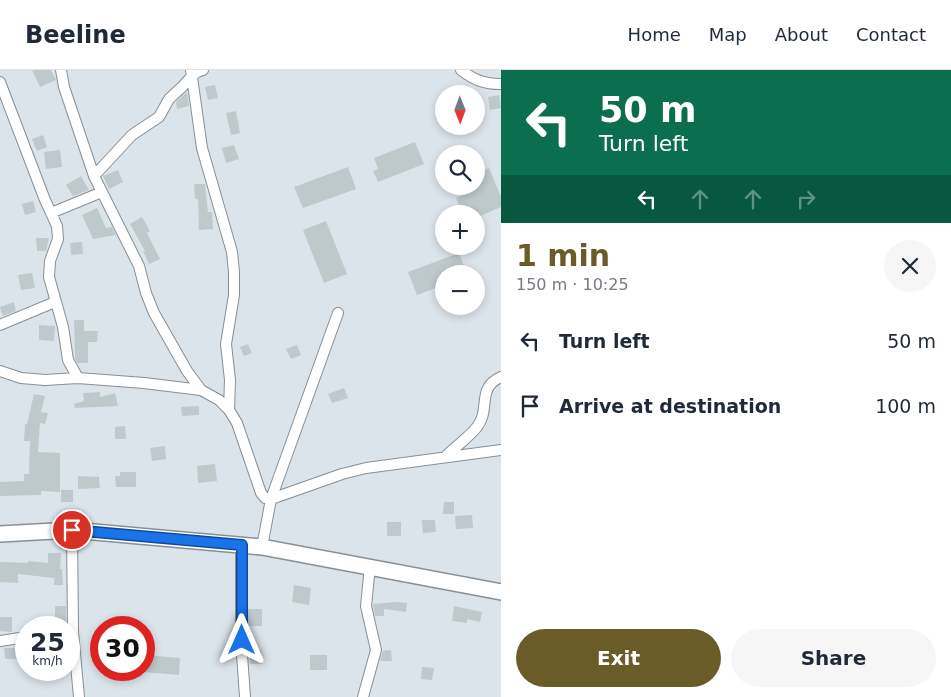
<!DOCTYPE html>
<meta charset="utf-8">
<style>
body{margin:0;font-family:"DejaVu Sans",sans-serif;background:#f6f6f7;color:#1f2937;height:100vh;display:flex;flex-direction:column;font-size:19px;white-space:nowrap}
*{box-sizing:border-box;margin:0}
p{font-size:16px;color:#747a83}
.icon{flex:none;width:28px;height:28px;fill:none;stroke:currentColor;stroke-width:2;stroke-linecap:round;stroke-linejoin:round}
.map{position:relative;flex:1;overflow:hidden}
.sheet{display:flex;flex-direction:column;background:#fff;width:450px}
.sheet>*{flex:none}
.hud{background:#0b6e4f;color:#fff;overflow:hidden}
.needle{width:32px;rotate:179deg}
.tools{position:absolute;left:435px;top:15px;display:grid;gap:10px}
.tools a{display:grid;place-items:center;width:50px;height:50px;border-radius:50%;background:#fff;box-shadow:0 2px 8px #0003;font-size:25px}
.speed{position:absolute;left:15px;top:546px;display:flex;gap:10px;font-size:25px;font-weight:700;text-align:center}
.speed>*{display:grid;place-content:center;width:65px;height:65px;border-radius:50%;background:#fff;box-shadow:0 2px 8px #0003;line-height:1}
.speed small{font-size:12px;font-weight:400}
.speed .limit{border:8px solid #d22;background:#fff;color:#111}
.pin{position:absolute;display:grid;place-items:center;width:42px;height:42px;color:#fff;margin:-21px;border:2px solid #fff;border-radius:50%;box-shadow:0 1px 5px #0007}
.me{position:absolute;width:55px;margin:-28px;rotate:0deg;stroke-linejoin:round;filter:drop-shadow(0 0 4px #0008)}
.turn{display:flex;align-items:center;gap:18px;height:105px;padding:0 15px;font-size:22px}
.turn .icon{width:65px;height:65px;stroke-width:2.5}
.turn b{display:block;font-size:35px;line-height:42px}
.lanes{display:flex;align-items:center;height:48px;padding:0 15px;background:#0003;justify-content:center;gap:25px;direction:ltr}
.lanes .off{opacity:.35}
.round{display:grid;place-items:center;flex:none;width:52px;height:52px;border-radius:26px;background:#f6f6f7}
.overview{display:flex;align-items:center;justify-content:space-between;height:85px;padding:0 15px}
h1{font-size:30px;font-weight:800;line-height:38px;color:#6a5c29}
.button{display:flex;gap:10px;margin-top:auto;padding:10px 15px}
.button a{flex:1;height:58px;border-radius:30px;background:#6a5c29;color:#fff;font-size:20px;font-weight:800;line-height:58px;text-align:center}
.button a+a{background:#f6f6f7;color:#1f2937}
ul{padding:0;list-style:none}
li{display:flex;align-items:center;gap:15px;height:65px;padding:0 15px}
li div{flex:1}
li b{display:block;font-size:19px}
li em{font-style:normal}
header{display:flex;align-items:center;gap:30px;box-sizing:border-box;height:70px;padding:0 25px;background:#fff;border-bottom:1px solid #e0e1e3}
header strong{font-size:24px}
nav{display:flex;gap:28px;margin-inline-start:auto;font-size:18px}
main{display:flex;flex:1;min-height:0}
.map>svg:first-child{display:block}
.building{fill:#bec9cc}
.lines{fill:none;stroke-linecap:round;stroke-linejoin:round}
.street-casing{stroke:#878f95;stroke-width:12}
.secondary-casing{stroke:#878f95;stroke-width:18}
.street{stroke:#fff;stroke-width:10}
.secondary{stroke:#fff;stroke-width:15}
.route-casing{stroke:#114b97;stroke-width:12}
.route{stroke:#1a73e8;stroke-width:9}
</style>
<header>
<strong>Beeline</strong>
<nav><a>Home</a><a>Map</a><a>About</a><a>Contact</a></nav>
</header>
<main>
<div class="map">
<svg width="501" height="627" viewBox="0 0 501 627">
<rect width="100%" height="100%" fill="#dce4eb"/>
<path class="building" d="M32,0H51L56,10L40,17Z
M215,15L218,28L208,30L205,17Z
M187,22L189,36L177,39L176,32Z
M499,25L501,38L490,40L488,27Z
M236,41L240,63L231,65L226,43Z
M43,65L47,77L37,81L32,69Z
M415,72L424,94L378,112L373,101L378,99L374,88Z
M234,75L239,89L226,93L222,78Z
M60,80L62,97L46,99L44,82Z
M348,97L356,119L303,138L294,117Z
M489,98L501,127V137L476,148V144H463L456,128L468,123L466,116H476V104Z
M118,100L123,112L109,119L103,106Z
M81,106L89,120L73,126L66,115Z
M194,114H205L208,142H212L213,159L199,160L198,129H195Z
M33,131L36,142L25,145L22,134Z
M97,138L106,158L112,157L116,165L93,169L82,145Z
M142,147L150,161L147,163L160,189L149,194L143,181H145L130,154Z
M326,151L347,204L324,213L303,160Z
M36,168H49L46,181H37Z
M82,172L83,184L71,185L70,173Z
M459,183L467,204H444V215L417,225L408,202Z
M32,203L35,218L21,220L18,205Z
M14,232L16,241L3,246L0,237Z
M74,250H84V261H98L97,272H88V293H77L75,288Z
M39,255L55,256L54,271L39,270Z
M248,274L252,283L244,286L240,277Z
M297,275L301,285L291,289L286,279Z
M344,318L348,328L332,333L328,324Z
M100,322V327L115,323L118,336L75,338L74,334L84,331L83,323Z
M34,324L45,326L41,342L48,343L45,354L40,353L38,382L60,383V422L41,421V425L0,426V412L24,411V404H29L30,371H24L25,354H27Z
M199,336V345L182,346L181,337Z
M125,356L126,369H115V357Z
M165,376L166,389L152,391L150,378Z
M215,394L217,411L198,413L197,396Z
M120,402H136V417H116L115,406H120Z
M78,406L99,407L100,418L78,419Z
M61,420H73V432H61Z
M444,432H454V444H443Z
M472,445L473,458L456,459L455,446Z
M422,450H435L436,462L423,463Z
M387,452H401V466H387Z
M48,483H61L60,499H62L63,515H54V508L18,504V513L0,512V492L28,493V491L48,493Z
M294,515L311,518L309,535L292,532Z
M397,532L407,533L406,542L384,539V546H375L373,534Z
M55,536H66V554H55Z
M454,536L482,542L480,552L467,549V553L452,551Z
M248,539H262V556H248Z
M0,547H12V562L0,561Z
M4,578H16L17,589H5Z
M261,580L262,594H250L249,581Z
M391,580L392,591H380L383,581Z
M144,585L180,588L179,605L144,602Z
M310,585H327V600H310Z
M422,597L434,598L432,610L421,609Z"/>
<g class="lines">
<g class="street-casing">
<path id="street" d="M61,0L64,17L94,106L139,196L146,223L154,243L187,301L201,320
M191,0L202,78L232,182L234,202V225L226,274L230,310L229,340
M461,0C474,10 484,14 501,14
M0,12L45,130L51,143
M94,106L132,65L159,47L169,29L182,17L191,7L197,2L203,0
M0,255L55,232
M0,301L21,308L45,310L78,308L144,313L201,320L219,330L229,340L237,353L261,423L265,428L271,429L342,404L366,398L501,380
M78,308L68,290L63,257L49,207L50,191L58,169L57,156L51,143L102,122
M445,387C455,377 468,368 477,357C491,339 476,318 501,307
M72,460L73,562L79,627
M241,475V570L245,627
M262,477L271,429L338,243
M0,571L26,567
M363,627L376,580L366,536L370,496"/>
</g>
<g class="secondary-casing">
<path id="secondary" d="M0,464L72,460L262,477L501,522"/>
</g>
<use href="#street" class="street"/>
<use href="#secondary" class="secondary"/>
</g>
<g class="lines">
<g class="route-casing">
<path id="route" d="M72,460L242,475V570"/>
</g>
<use href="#route" class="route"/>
</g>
</svg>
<div class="tools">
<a><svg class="needle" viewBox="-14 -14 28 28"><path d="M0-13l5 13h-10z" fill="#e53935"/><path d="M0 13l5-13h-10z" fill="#747a83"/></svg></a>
<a><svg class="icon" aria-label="search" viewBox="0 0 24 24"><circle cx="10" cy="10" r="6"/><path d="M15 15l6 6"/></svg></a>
<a>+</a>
<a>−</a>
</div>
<div class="speed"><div>25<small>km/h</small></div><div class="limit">30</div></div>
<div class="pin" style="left:72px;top:460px;background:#d93025"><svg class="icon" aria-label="arrive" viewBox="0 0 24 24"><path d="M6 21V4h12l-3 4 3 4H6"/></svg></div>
<svg class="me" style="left:242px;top:570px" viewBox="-20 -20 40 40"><path d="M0-17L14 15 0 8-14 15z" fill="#1a73e8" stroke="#fff" stroke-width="4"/></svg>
</div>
<section class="sheet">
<div class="hud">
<div class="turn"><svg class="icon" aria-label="left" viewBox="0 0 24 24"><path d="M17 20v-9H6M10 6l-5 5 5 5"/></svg><div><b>50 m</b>Turn left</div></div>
<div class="lanes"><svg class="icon" aria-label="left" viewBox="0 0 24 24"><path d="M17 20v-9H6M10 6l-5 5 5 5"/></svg><svg class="icon off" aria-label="ahead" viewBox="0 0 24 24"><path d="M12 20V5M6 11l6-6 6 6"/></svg><svg class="icon off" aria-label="ahead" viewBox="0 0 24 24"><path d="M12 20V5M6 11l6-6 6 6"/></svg><svg class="icon off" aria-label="right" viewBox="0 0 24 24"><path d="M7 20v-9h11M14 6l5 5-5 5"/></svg></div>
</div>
<div class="overview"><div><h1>1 min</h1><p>150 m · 10:25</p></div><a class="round"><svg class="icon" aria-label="close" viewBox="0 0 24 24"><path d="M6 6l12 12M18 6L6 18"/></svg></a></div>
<ul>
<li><svg class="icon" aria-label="left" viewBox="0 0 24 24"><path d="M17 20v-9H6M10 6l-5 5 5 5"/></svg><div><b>Turn left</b></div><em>50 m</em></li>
<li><svg class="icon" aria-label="arrive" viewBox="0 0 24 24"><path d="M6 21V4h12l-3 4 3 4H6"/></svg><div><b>Arrive at destination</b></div><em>100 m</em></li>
</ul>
<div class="button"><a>Exit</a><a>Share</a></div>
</section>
</main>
